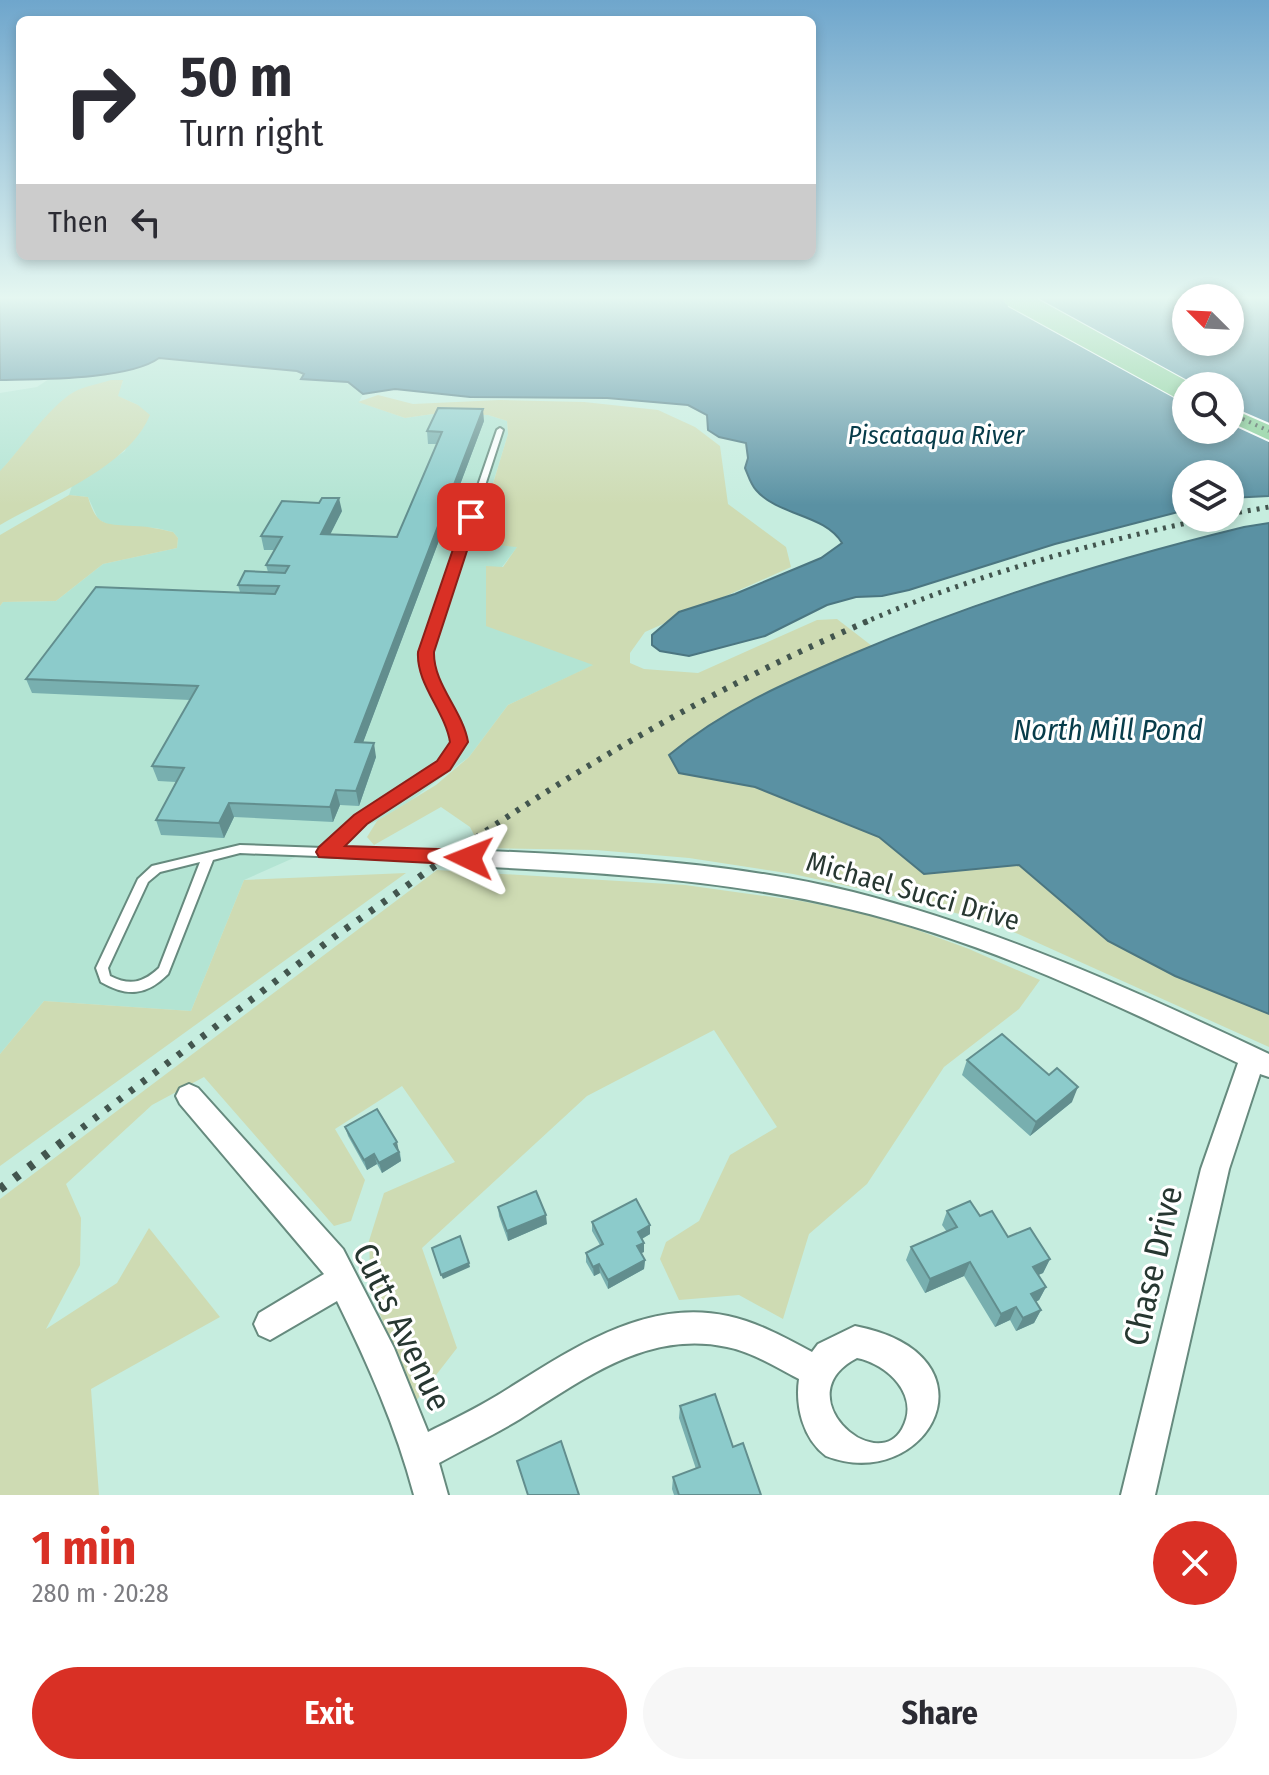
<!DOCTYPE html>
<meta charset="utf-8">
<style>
body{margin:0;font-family:"Fira Sans Condensed",sans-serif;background:#f7f7f7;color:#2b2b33;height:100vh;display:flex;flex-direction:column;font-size:30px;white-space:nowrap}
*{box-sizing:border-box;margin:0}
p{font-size:26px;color:#7c7c81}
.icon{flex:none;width:44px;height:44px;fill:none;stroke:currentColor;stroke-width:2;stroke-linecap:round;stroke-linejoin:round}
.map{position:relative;height:1495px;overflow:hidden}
.side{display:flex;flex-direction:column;background:#fff;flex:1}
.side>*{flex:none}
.guide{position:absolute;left:16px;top:16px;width:800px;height:244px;border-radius:12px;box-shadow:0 4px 12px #0003;background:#fff;color:#2b2b33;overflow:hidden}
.needle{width:52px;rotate:294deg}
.tools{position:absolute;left:1172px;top:284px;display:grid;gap:16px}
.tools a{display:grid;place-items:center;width:72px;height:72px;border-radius:50%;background:#fff;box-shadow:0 4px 12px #0003;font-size:40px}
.pin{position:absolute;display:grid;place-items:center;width:68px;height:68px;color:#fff;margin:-34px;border-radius:16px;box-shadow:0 4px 12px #0006}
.me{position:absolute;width:88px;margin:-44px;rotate:272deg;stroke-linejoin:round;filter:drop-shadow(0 0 6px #0008)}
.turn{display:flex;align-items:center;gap:28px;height:168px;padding:0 32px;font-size:36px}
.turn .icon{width:104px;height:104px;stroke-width:2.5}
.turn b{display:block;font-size:56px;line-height:68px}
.then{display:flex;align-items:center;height:76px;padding:0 32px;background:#0003;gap:16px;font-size:30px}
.round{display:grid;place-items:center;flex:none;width:84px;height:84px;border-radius:42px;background:#f7f7f7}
.head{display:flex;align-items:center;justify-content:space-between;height:136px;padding:0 32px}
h1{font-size:48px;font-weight:700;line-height:60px;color:#d93025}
.action{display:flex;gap:16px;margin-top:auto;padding:16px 32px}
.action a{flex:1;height:92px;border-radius:48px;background:#d93025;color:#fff;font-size:32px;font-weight:700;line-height:92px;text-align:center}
.action a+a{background:#f7f7f7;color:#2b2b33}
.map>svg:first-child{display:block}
.built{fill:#b3e4d3}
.green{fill:#cedbb3}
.water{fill:#5a91a3;stroke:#4b7681;stroke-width:2;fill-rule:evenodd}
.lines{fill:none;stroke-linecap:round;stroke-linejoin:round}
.service-casing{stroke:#668a7e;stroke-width:4}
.minor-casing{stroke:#668a7e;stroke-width:4}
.primary-casing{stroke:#fff;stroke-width:4}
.service{fill:#fff;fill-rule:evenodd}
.minor{fill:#fff;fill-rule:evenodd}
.primary{fill:#84cc93;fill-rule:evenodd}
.rail-far4{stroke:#42554e;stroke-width:4;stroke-dasharray:2 5;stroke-linecap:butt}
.rail-far3{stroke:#42554e;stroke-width:5;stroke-dasharray:3 6;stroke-linecap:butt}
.rail-far2{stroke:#42554e;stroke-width:6;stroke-dasharray:4 8;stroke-linecap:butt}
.rail-far1{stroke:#42554e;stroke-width:7;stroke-dasharray:5 10;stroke-linecap:butt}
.rail{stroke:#42554e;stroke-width:9;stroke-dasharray:6 12;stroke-linecap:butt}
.primary-bridge-casing{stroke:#fff;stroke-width:22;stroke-linecap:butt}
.primary-bridge{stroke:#84cc93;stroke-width:20}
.wall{fill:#78afaf}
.shaded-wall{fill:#628e8e}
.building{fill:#8ccbcb;stroke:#628e8e;stroke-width:2}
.route{fill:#d93025;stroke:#8d1f18;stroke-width:2}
.labels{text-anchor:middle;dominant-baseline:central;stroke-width:6;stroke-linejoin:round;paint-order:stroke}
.far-water-label{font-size:26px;font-style:italic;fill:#073c4a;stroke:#fff}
.street-label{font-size:28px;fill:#273731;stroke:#fff}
.water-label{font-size:30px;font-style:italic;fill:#073c4a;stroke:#fff}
.near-street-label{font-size:34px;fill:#273731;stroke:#fff}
</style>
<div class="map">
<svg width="1269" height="1495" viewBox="0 0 1269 1495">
<rect width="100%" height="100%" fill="#c6eddf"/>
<path class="built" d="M159,358L297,371L305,374L302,379L348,382L363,394L359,402L405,418L433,414L488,415L507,421L508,434L475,542L518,546L502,567L594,665L508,705L469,757L410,801L377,821L244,880L191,1011L44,1001L0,1054V606L3,602L56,601L103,564L177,548L178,538L173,532L156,528L110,526L98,519L88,497L69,495L72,486L125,451L138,405L117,396L123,381L47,416L0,472V393L37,387L49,379L95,375L151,364Z"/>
<path class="green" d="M111,380H123L118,396L138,405L150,415C128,468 48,497 0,525V471C23,447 42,415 69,395C80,387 98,384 111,380Z
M378,395L413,404L500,400L584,402L658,410L695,427L720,446L728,504L786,547L791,567L645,632L630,653V663L644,669L698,673L817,620L837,619L872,646C800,677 730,704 669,755L679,773L755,787L879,837L924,874L1019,865L1108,941L1175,976L1269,1014V1047L996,924L893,896L793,874L689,858L596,850L481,848L470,827L441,807L374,845L367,837L377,821L436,785L469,757L508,705L593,665L486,626V566L503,567L517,547L475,543L508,434L507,421L488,415L433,414L405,418L358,402Z
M69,495L88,497C97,527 105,524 133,526C146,526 160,529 173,532L178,538L177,548L103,564L56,601L3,602L0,606V535Z
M437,870L685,885L801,901L882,917L969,949L1040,980L1019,1009L944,1067L867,1184L809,1234L783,1319L739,1295L679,1300L660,1259L666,1242L699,1221L730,1155L777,1127L714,1030L587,1096L422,1248L457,1348L416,1401L371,1293L369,1241L384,1193L455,1162L402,1086L335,1129L365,1180L351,1221L334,1226L204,1077L152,1105L66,1184L81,1218L80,1265L46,1329L117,1283L149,1228L220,1317L91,1389L99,1495H0V1199Z
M406,873L0,1166V1054L44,1001L191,1011L244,880Z"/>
<path class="water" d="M0,296H1269V496L1230,498V474H1186V510L1055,544L909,590L882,596L856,597L827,605L765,636L689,656L660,651L652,645V635L679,612L735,594L821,558L842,543C825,514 778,516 756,490C751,485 748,475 745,468L748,458L746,443L719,437L708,430L707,415L688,405L607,398L470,397L395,389L363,394L348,382L301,379L304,374L297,371L159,358C129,380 38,379 0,380ZM1186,298H1230V342H1186ZM1186,386H1230V430H1186Z
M1269,523V1014L1175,976L1108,941L1019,865L924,874L879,837L755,787L679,773L669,755C724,709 785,683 850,655C978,600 1109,560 1244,527Z"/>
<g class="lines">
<g class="service-casing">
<path id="service" d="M500,428L503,430L431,652C432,685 456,710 464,742L448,768L365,822L336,849L469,854L473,855L475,858L473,861L469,862L240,853L213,860L168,974C146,996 127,997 101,982L96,968L138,879L152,866L240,845L323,848L357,816L440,764L454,742C446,710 423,685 421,652L497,430ZM200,862L159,968C143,983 130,986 110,976L108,968L148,882L160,872Z"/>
</g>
<g class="minor-casing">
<path id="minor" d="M469,850C598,856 727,861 853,892C998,929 1134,990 1269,1054V1077L1260,1074L1229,1169L1155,1495H1121L1201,1169L1238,1063C1113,1003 985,941 849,909C724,879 597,872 469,866L461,864L458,858L461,852Z
M189,1084L198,1088L343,1249L394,1348L428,1432C452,1420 475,1409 498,1395C566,1353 643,1297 728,1316C757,1322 786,1338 812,1352L818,1344L855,1326C1004,1355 928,1495 826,1456C803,1439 795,1406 799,1379C776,1367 752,1352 727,1347C647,1330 584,1379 520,1419C494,1435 466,1448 439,1463L448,1495H414C396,1427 368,1364 337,1301L270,1340L259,1335L254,1324L259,1313L324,1274L180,1104L176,1096L180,1088ZM857,1358C887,1364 921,1395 902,1429C875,1476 785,1395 857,1358Z"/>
</g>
<g class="primary-casing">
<path id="primary" d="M1230,408L1269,425V440L1230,422Z"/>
</g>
<use href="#service" class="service"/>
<use href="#minor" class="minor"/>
<use href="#primary" class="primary"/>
<path class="rail-far4" d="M1012,296L1186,392
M1230,413L1269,431"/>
<path class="rail-far3" d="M1230,514L1269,507
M863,623C974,575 1092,543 1210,518"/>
<path class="rail-far2" d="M456,851C587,762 722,684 868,621"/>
<path class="rail-far1" d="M70,1137L334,937L459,849"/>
<path class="rail" d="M0,1189L72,1135"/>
<g class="primary-bridge-casing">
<path id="primary-bridge" d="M1013,297L1186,392"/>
</g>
<use href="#primary-bridge" class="primary-bridge"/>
</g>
<path class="wall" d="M484,421L363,742L376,757L359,806L340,805L333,822L234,817L224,838L161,835L156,820L176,782L158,781L152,766L190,700L32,693L26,679L240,592L238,585L268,572L266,565L275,550H264L261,536L342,511L330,534L397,537L437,444H428L427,431Z
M967,1060L1072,1102L1030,1136L962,1075Z
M345,1127L400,1152L401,1161L382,1173L377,1164L367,1170L348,1136Z
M498,1207L547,1224L508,1241L499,1216Z
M947,1211L980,1216L1008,1237L1050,1259L1043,1273L1038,1275L1046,1287L1039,1300L1036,1302L1041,1310L1034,1323L1016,1331L1010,1320L995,1327L964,1276L925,1293L906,1260L911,1247L947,1232L942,1225Z
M592,1222L650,1225V1234L642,1239L644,1252L641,1253L645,1260L644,1269L608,1289L600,1273L594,1276L586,1262V1253L600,1245L592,1231Z
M680,1406L733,1447L761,1495H674L672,1489L673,1477L696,1469L679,1418Z"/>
<path class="shaded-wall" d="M483,409L484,421L358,756L355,742Z
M339,498L342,511L324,547L321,534Z
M374,743L376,757L359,806L356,791Z
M336,790L340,805L333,822L330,807Z
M229,803L234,817L224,838L219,823Z
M1078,1087L1072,1102L1030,1136L1036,1122Z
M397,1142L401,1161L382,1173L379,1163L394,1144Z
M374,1154L377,1164L367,1170L364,1160Z
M546,1215L547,1224L508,1241L507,1231Z
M650,1225V1234L638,1241V1232Z
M644,1243V1252L637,1255V1246Z
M1050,1259L1043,1273L1027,1280L1033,1267Z
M645,1260L644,1269L608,1289V1280Z
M970,1262L964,1276L925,1293L930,1279Z
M469,1263L470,1267L443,1279L441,1275Z
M599,1264L600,1273L594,1276L593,1267Z
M1046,1287L1039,1300L1025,1307L1031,1294Z
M1016,1307L1010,1320L995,1327L1001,1314Z
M1041,1310L1034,1323L1016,1331L1023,1318Z"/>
<path class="building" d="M438,408L483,409L355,742L374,743L356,791L336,790L330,807L229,803L219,823L156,820L184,768L152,766L198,686L26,679L96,587L275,594L279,586L238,585L245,571L285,573L289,566L266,565L282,537L261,536L282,501L319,503L322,498H339L321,534L397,537L442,432L427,431Z
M1002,1034L1049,1075L1057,1068L1078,1087L1036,1122L967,1060Z
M377,1109L397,1142L394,1144L399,1152L379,1163L374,1154L364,1160L345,1127Z
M536,1191L546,1215L507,1231L498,1207Z
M636,1199L650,1225L638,1232L644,1243L637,1246L645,1260L608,1280L599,1264L593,1267L586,1253L603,1244L592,1222Z
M970,1201L980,1216L992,1211L1008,1237L1030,1228L1050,1259L1033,1267L1046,1287L1031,1294L1041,1310L1023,1318L1016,1307L1001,1314L970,1262L930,1279L911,1247L957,1227L947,1211Z
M460,1236L469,1263L441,1275L432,1248Z
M715,1394L733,1447L743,1443L761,1495H679L673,1477L700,1467L680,1406Z
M561,1441L579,1495H528L517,1461Z"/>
<linearGradient id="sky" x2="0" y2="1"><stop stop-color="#6fa6cc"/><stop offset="0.59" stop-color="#e5f7f1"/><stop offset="1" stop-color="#e5f7f1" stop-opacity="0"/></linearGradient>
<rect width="1269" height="505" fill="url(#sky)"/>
<path class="route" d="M471,513L478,517L434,652C433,684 463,711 468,742L450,770L367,824L345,846L469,850L476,852L479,858L476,863L469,865L319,857L316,852L319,847L354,815L437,761L450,742C445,711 416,684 418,652L464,517Z"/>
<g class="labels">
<g class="far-water-label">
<text x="936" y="435">Piscataqua River</text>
</g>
<g class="street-label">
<text transform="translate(913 891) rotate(16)">Michael Succi Drive</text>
</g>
<g class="water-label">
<text x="1108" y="730">North Mill Pond</text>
</g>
<g class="near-street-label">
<text transform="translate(1153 1266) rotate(-77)">Chase Drive</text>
<text transform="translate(402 1327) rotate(64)">Cutts Avenue</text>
</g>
</g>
</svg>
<div class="tools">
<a><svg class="needle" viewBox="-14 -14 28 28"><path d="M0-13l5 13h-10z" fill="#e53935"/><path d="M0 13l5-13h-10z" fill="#7c7c81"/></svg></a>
<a><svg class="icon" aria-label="search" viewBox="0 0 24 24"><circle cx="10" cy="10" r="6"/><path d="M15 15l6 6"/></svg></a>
<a><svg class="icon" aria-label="layers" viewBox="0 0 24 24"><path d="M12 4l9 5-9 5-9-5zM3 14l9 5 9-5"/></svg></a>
</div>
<div class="pin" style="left:471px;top:517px;background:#d93025"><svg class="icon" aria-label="arrive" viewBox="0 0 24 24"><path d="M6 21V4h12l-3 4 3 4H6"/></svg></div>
<svg class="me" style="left:469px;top:858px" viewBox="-20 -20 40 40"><path d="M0-17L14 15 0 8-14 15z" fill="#d93025" stroke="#fff" stroke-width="4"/></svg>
<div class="guide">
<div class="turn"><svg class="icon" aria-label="right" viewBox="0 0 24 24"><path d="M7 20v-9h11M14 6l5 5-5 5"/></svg><div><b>50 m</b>Turn right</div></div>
<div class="then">Then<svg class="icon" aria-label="left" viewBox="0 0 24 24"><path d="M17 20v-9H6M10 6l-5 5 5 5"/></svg></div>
</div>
</div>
<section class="side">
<div class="head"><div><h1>1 min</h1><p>280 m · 20:28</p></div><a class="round" style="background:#d93025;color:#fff"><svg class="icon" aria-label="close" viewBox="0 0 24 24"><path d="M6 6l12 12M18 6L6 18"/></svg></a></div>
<div class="action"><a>Exit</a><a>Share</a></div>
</section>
